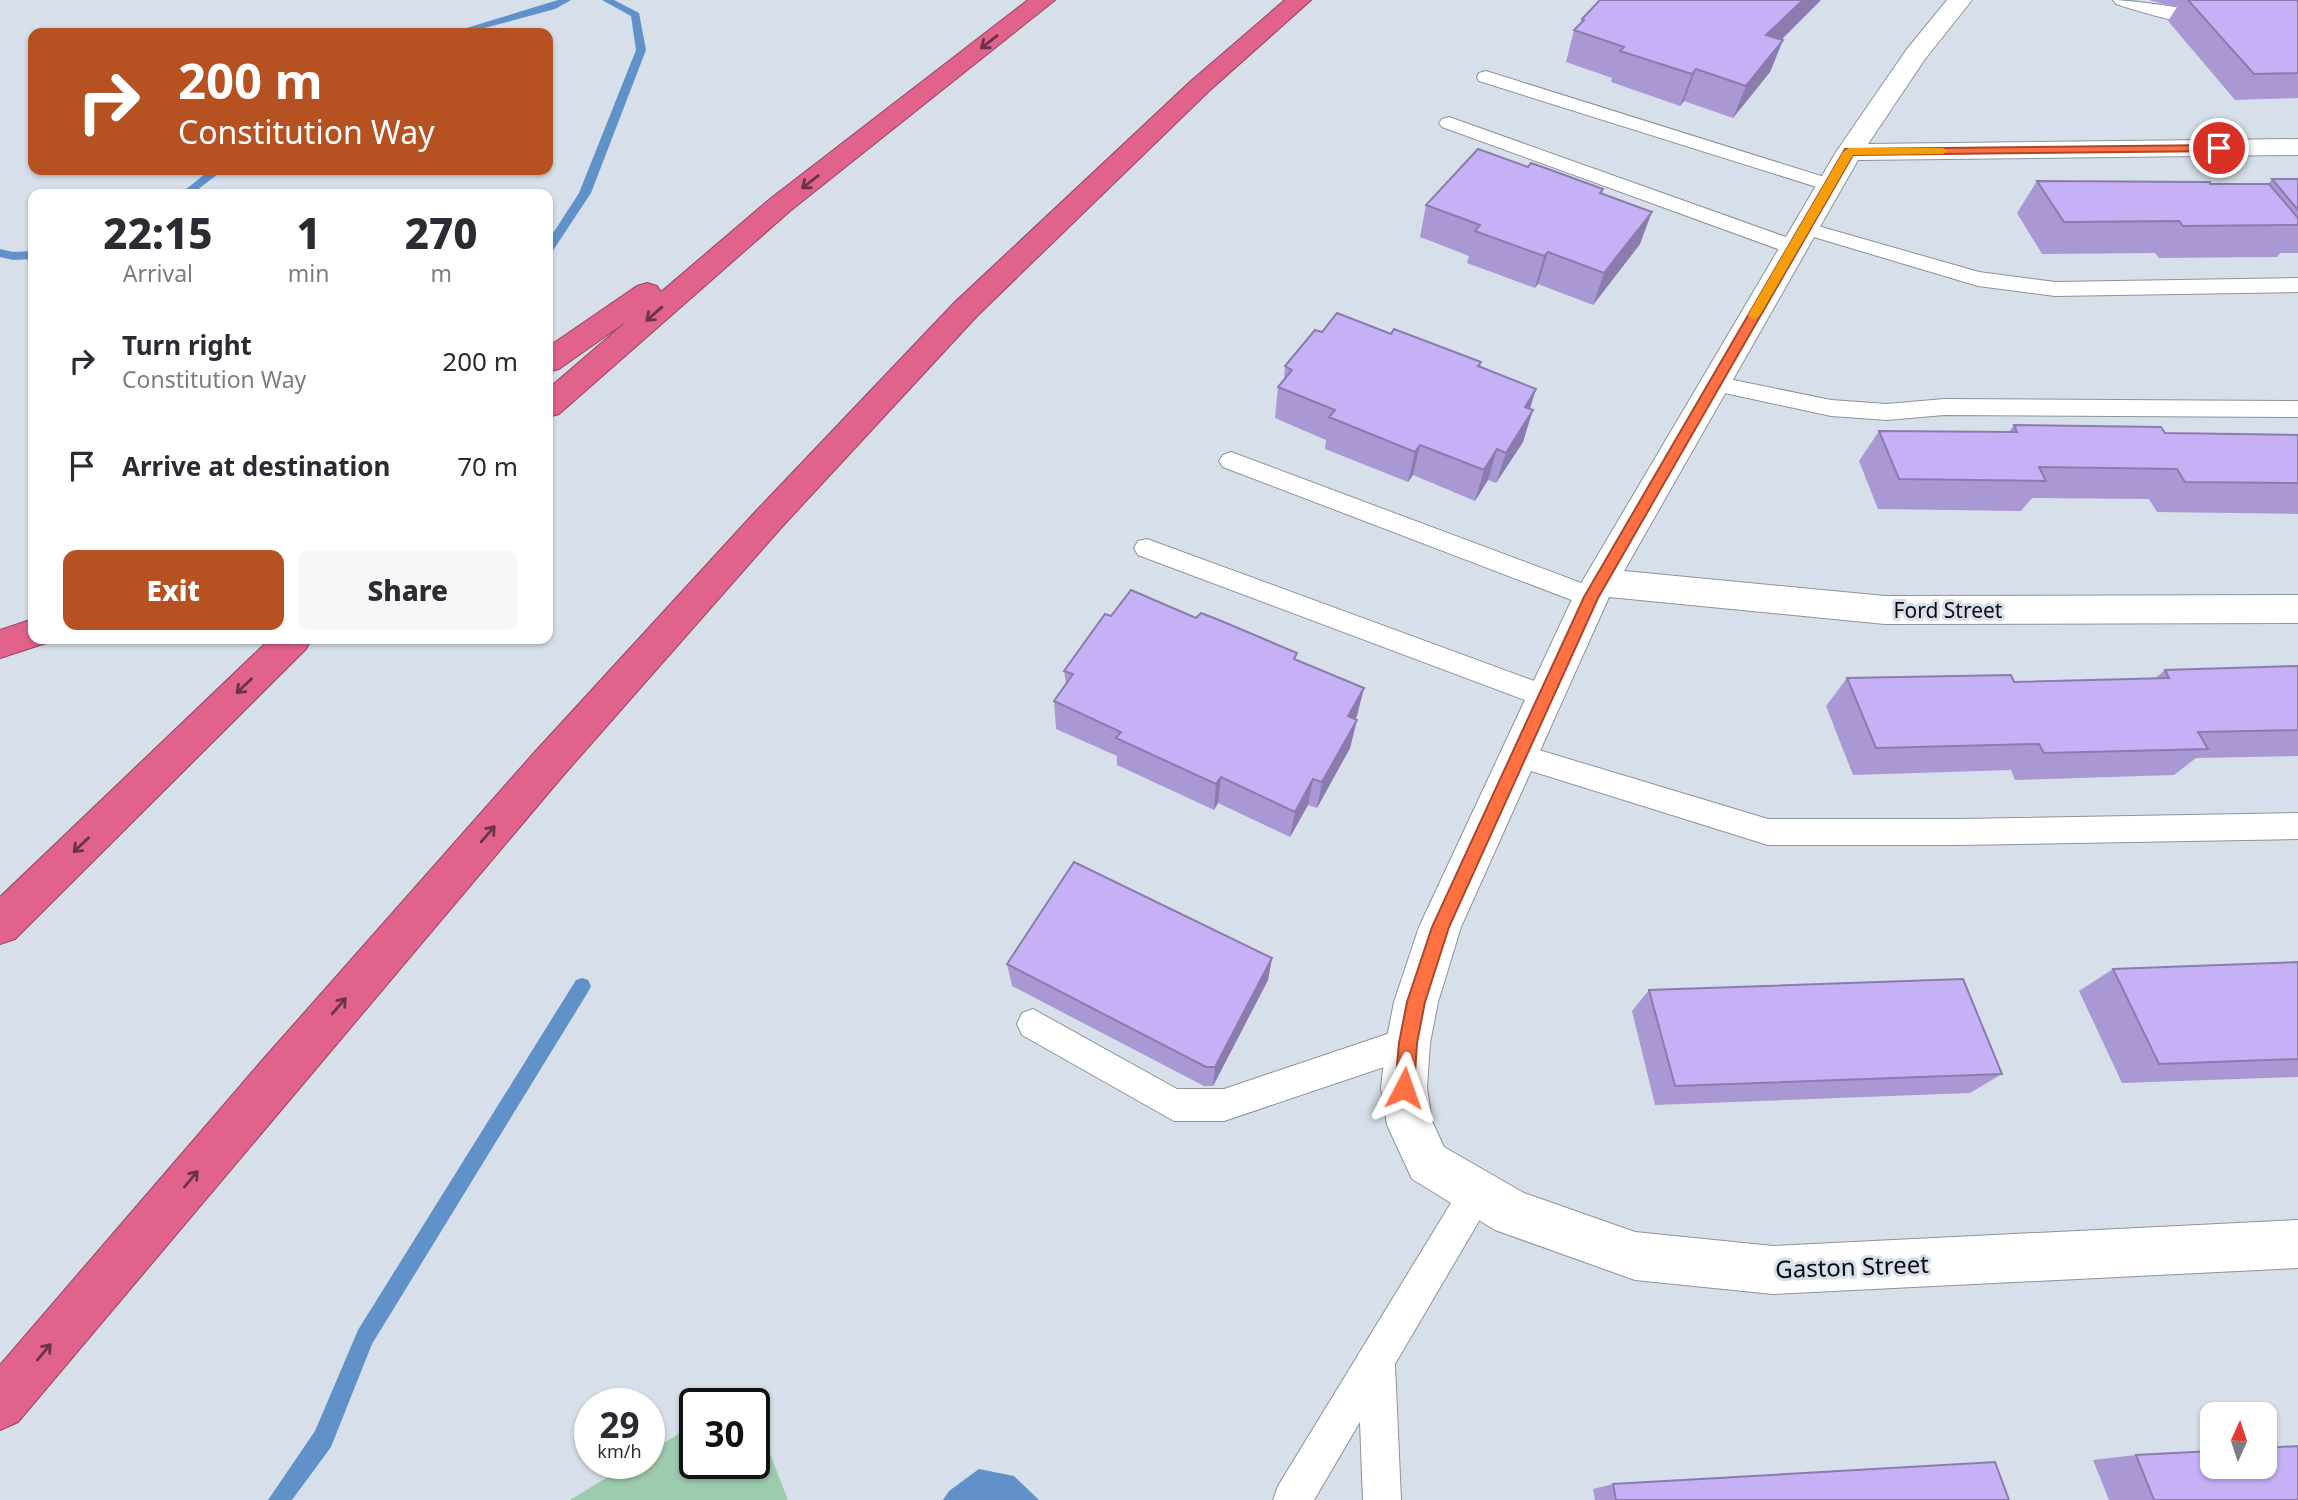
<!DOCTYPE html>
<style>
body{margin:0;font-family:"Noto Sans",sans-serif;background:#f7f7f7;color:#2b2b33;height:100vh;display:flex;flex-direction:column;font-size:26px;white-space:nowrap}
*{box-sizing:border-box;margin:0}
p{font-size:23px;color:#7c7c81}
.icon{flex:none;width:38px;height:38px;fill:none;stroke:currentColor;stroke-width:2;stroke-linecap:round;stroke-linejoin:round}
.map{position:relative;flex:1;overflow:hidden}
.side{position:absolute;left:28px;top:189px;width:525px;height:455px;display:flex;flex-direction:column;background:#fff;border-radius:14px;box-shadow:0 2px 5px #0004}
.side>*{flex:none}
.guide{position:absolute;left:28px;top:28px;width:525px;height:147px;border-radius:14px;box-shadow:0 2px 5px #0004;background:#b65122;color:#fff;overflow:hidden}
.needle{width:46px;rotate:3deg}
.fabs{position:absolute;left:2200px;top:1402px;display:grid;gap:14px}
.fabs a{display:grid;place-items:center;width:77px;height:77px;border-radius:14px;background:#fff;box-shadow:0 2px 5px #0004;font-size:35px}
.speed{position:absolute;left:574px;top:1388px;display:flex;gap:14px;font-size:35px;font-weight:700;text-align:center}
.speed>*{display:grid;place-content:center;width:91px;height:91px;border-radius:50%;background:#fff;box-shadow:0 2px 5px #0004;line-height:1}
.speed small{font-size:18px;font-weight:400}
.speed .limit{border:4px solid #111;border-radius:10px;background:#fff;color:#111}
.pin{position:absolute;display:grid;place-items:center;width:60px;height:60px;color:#fff;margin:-30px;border:4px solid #fff;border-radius:50%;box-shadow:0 2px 7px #0007}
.me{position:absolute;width:77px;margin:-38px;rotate:4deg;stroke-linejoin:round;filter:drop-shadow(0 0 5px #0008)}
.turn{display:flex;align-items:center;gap:24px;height:147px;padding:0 35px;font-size:32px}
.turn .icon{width:91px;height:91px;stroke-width:2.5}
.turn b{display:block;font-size:49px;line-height:60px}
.eta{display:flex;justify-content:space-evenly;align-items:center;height:119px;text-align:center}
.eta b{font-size:42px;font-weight:800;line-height:49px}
.primary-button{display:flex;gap:14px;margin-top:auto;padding:14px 35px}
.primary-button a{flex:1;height:80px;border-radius:14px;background:#b65122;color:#fff;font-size:28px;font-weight:800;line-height:80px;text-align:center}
.primary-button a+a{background:#f7f7f7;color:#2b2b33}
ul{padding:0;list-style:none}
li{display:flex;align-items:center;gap:21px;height:105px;padding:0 35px}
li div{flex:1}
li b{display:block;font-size:26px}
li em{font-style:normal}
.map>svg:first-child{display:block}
.green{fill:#9dcbad}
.water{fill:#6092c9}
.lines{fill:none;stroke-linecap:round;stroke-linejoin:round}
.stream{fill:#6092c9;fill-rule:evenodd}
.lane-casing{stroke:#8b939c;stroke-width:2}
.street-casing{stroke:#8b939c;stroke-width:2}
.highway-casing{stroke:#964460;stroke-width:2}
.lane{fill:#fff;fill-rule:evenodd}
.street{fill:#fff;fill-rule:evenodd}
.highway{fill:#e1628b;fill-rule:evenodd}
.wall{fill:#aa98d4}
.shaded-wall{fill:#8b7cad}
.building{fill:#c6b1f7;stroke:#8b7cad;stroke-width:2}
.oneway{stroke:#6b3347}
.route{fill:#ff7043;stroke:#a6492c;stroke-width:2}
.slow{fill:#f59e0b}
.labels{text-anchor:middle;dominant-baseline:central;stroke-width:6;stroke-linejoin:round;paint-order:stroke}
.street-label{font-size:21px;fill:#0a0d10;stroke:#d7e0ea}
.near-street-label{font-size:24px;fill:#0a0d10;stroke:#d7e0ea}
</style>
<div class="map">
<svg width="2298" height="1500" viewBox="0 0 2298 1500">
<rect width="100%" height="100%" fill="#d7e0ea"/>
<path class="green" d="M754,1413L788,1500H570L631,1463H649V1452L695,1424V1463H754Z"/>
<path class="water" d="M979,1469L1014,1476L1039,1500H943L949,1491Z"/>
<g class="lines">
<path class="stream" d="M558,0H571L555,9L466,33H450Z
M602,0H614L639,13L646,50L591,193L552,252L548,253V241L579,193L636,50L631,16Z
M210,170H223L192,194H180Z
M0,249L13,252L33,251V259L13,260L0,257Z
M582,978L588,980L591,986L588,992L372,1344L331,1447L292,1500H268L315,1431L358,1330L576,980Z"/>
<g class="lane-casing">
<path id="lane" d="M2113,0C2128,0 2210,10 2217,18C2203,33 2135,10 2116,4Z
M1486,71L1837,181L1840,185L1837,189H1823L1479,81L1477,77L1479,73Z
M1449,117L1800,242L1803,247L1800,252H1786L1442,127L1439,123L1442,119Z
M1804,222L1979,272L2055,282L2298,278V292L2055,296L1978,286L1797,232L1794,228L1797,224Z
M1714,376L1831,400L1887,404L1944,399L2298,401V417L1944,415L1887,420L1831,416L1706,389L1703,384L1706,379Z
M1231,452L1600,590L1604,597L1600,604L1591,607L1582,604L1223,467L1219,461L1223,455Z
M1147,539L1556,689L1560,697L1556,705L1546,708L1138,555L1134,548L1138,541Z
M1519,744L1768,819H1958L2298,813V839L1958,845H1768L1509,764L1505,756L1509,748Z
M1033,1009L1177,1089H1224L1408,1027L1419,1032L1424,1043L1419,1054L1408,1059L1224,1121H1174L1022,1035L1017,1024L1022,1013Z
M1477,1175L1489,1180L1494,1192L1489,1204L1395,1364L1401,1500H1363L1360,1422L1314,1500H1273L1278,1486L1465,1180Z"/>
</g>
<g class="street-casing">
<path id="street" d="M1947,0H1972L1925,59L1868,144L2298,139V155L1858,160L1624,571L1885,596L2298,595V623L1885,624L1609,597L1461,927L1438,1002L1430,1043L1427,1088L1432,1121L1444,1147L1524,1193L1635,1232L1773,1246L2298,1220V1268L1773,1294L1635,1280L1495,1230L1412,1179L1387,1125L1381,1088L1386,1043L1394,1002L1419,927L1573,597L1836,152L1907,49Z"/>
</g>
<g class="highway-casing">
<path id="highway" d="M1028,0H1055L790,211L559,414L548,417V389L627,321L559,369L548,372V347L637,286L647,283L657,286L661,292L770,199Z
M1285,0H1311L1209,91L977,316L780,529L561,778L18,1422L0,1430V1365L259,1064L533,754L756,511L955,302L1191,81Z
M33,619V639H48L46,643L0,658V630Z
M270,639H311L306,649L15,939L0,944V897Z"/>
</g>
<use href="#lane" class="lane"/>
<use href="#street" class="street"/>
<use href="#highway" class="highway"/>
</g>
<path class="wall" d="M1600,0H1821L1781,40H1783L1770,72L1733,118L1684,101L1680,106L1611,82L1612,78L1566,62L1574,30L1581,24L1582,19Z
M2149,0H2298V98L2235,100L2168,21L2177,7L2167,5Z
M1528,167L1603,189L1602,194L1640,244L1593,305L1538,284L1535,288L1467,263L1469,256L1420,237L1426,205Z
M2272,179H2298V253H2280L2277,257L2159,258L2155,253L2042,254L2017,213L2037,181L2268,184Z
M1322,332L1391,334L1481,362L1480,367L1536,389L1530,409L1523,442L1496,483L1488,480L1475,501L1413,475L1408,482L1325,449L1326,440L1275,418L1278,387L1284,380L1285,366Z
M2014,425L2165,433L2298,435V514L2157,512L2149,499L2032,498L2021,511L1878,509L1859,461L1879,431L2009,432Z
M1111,616L1296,660L1357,716L1355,719L1357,720L1350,748L1317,808L1308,805L1290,837L1218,803L1214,810L1117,765V756L1056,729L1054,701L1066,684L1064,671Z
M2298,666V756L2196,758L2174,775L2015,780L2011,770L1853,775L1826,706L1847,678L2014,682L2154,679L2165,670Z
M1272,958L1268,980L1213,1086H1204L1012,986L1007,964Z
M2298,962V1077L2122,1083L2079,991L2113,969Z
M1649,990L2002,1074L1970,1093L1655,1105L1632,1011Z
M2136,1455L2298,1500H2109L2093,1460Z
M1613,1484L2009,1500H1595L1593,1489Z"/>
<path class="shaded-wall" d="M1803,0H1821L1754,67L1766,35Z
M1783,40L1770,72L1733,118L1746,86Z
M1696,69L1684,101L1680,106L1692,74Z
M1652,212L1640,244L1593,305L1604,273Z
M1548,252L1538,284L1535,288L1544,256Z
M1536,389L1526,420L1525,407Z
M1533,410L1523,442L1496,483L1506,453Z
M1420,445L1413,475L1408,482L1415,452Z
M1497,449L1488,480L1475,501L1484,470Z
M1364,688L1357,716L1342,743L1348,716Z
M1357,720L1350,748L1317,808L1322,782Z
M1221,777L1218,803L1214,810L1216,784Z
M1313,779L1308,805L1290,837L1295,812Z
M1272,958L1268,980L1213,1086L1215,1067Z"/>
<path class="building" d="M1600,0H1803L1766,35L1783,40L1746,86L1696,69L1692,74L1620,51L1624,47L1574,30L1584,20L1582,19Z
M2188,0H2298V73L2254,74Z
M1478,149L1528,167L1531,163L1548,169L1603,189L1600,193L1652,212L1604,273L1548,252L1544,256L1475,231L1480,225L1426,205Z
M2272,179H2298V210Z
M2037,181L2210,182V184H2269L2298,218V225L2183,226L2179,221L2064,222Z
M1337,313L1391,334L1394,329L1481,362L1478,366L1536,389L1525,407L1533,410L1506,453L1497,449L1484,470L1420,445L1415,452L1329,417L1335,410L1278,387L1292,370L1285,366L1315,330L1322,332Z
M2014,425L2161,427L2165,433L2298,435V483L2185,482L2177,469L2039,467L2046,481L1899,479L1879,431L2017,432Z
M1131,590L1196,618L1201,613L1219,620L1297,653L1294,659L1364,688L1348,716L1357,720L1322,782L1313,779L1295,812L1221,777L1216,784L1116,738L1121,732L1054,701L1073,674L1064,671L1105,614L1111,616Z
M2298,666V730L2198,732L2208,749L2044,753L2039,744L1876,748L1847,678L2011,675L2014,682L2169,678L2165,670Z
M1074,862L1272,958L1215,1067H1206L1007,964Z
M2298,962V1059L2159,1064L2113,969Z
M1963,979L2002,1074L1675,1086L1649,990Z
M2298,1446V1500H2154L2136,1455L2212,1451V1466H2264V1448Z
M1995,1462L2009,1500H1616L1613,1484Z"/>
<defs><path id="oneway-shaft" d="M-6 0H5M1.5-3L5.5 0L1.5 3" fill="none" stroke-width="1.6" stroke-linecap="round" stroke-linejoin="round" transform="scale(1.75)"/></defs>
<g class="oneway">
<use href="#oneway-shaft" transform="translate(989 42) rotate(142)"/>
<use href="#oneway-shaft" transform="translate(810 182) rotate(142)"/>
<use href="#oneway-shaft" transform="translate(654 314) rotate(139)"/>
<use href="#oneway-shaft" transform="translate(244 686) rotate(136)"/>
<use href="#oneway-shaft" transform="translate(488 834) rotate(-49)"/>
<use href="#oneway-shaft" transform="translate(81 845) rotate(136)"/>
<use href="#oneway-shaft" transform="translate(339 1006) rotate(-49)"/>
<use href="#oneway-shaft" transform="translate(191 1179) rotate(-50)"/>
<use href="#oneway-shaft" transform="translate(44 1352) rotate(-50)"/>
</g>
<path class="route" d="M2219,145L2224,148L2223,151L1853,155L1598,598L1449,927L1425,1002L1417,1043L1414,1088L1411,1094L1404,1097L1398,1094L1395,1088L1399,1043L1407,1002L1432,927L1584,597L1845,149Z"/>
<path class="slow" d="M1849,148H1943L1948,151L1943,154L1853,155L1760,315L1754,319L1750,318L1748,315L1843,152Z"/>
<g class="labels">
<g class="street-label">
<text x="1948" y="610">Ford Street</text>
</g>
<g class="near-street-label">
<text transform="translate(1852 1266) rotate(-2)">Gaston Street</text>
</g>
</g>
</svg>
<div class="fabs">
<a><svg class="needle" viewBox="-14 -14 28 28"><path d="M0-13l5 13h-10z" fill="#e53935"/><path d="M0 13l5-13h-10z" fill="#7c7c81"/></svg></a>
</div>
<div class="speed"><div>29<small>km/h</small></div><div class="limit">30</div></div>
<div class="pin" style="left:2219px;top:148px;background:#d93025"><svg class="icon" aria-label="arrive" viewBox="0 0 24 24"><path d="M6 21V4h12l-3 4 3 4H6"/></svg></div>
<svg class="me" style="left:1404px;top:1088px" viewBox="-20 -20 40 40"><path d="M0-17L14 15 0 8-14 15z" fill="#ff7043" stroke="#fff" stroke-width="4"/></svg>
<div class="guide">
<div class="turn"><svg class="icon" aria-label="right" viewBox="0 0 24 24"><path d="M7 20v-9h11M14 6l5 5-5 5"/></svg><div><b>200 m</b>Constitution Way</div></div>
</div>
<section class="side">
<div class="eta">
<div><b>22:15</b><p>Arrival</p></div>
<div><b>1</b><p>min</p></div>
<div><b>270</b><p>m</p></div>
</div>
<ul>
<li><svg class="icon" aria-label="right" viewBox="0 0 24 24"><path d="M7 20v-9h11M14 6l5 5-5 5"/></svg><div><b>Turn right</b><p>Constitution Way</p></div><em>200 m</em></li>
<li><svg class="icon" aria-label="arrive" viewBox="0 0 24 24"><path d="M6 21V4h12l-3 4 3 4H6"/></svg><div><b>Arrive at destination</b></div><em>70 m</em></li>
</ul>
<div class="primary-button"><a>Exit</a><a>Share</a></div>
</section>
</div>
